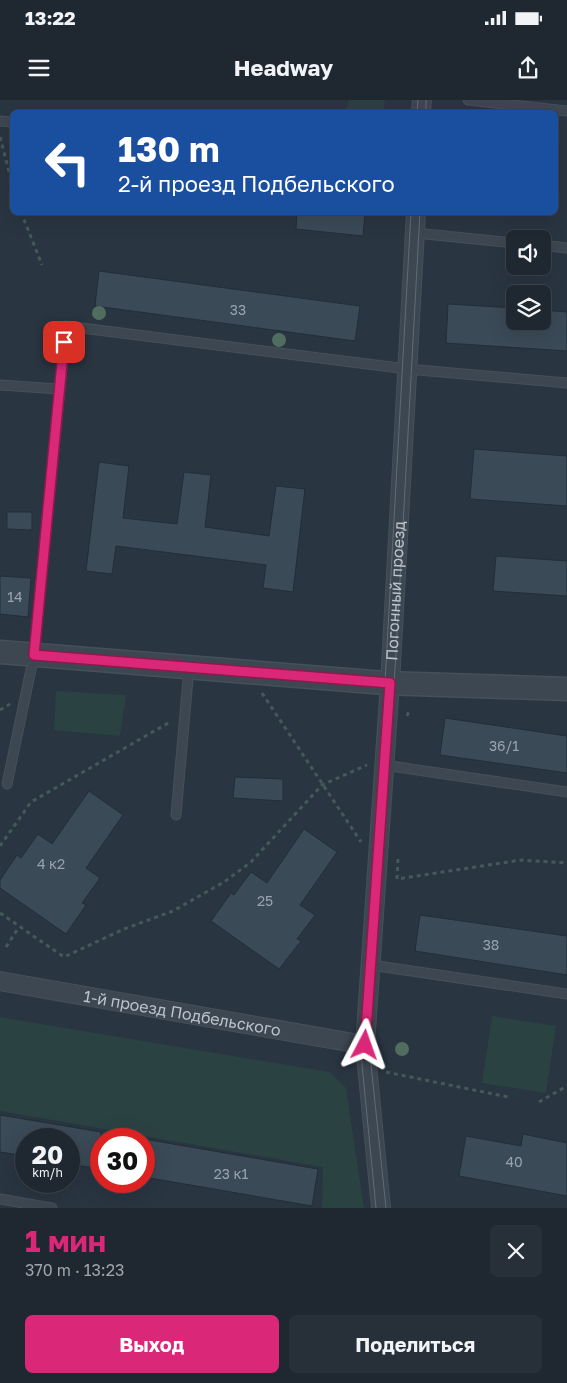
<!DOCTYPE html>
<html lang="ru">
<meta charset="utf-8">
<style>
body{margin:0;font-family:"Golos Text",sans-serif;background:#273039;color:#f1f3f6;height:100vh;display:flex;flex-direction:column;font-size:19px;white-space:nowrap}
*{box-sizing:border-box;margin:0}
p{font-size:16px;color:#a1a6ab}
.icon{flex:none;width:28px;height:28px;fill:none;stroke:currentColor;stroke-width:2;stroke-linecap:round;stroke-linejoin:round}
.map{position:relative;height:1108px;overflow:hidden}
.details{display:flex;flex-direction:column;background:#1f2831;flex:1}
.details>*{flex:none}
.banner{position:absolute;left:10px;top:10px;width:548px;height:105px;border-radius:8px;box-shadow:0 5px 20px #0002,0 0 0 1px #3c444d;background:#1a4fa0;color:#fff;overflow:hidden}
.buttons{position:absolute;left:506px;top:130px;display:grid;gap:10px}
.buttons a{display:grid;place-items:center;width:45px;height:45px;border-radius:8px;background:#1f2831;box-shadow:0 5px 20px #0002,0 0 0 1px #3c444d;font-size:25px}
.speed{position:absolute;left:15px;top:1028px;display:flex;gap:10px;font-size:25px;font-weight:700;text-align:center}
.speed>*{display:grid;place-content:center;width:65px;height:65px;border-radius:50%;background:#1f2831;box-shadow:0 5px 20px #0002,0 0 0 1px #3c444d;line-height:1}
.speed small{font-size:12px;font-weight:400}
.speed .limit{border:8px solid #d22;background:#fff;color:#111}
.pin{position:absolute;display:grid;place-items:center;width:42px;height:42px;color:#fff;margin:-21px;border-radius:10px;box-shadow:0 2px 8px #0006}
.me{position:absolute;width:55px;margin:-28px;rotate:4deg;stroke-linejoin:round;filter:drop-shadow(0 0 4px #0008)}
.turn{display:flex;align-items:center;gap:18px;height:105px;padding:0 25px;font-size:22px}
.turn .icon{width:65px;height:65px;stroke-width:2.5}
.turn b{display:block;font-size:35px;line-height:42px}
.round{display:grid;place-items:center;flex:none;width:52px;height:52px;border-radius:8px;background:#273039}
.overview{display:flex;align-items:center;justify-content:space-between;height:85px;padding:0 25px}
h1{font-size:30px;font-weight:700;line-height:38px;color:#db2777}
.primary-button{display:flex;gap:10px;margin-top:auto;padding:10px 25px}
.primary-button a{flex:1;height:58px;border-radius:8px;background:#db2777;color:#fff;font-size:20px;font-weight:700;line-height:58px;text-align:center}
.primary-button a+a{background:#273039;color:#f1f3f6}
.status{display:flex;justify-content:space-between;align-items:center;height:35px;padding:0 25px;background:#1f2831;direction:ltr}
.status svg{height:14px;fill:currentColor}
header{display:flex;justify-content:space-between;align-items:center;height:65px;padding:0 25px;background:#1f2831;font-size:22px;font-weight:700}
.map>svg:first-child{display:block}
.green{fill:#2b4242}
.building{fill:#3b4a57;stroke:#232e38}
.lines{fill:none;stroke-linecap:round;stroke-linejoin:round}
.service-casing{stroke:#46505a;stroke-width:11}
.minor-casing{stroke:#46505a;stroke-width:20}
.tertiary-casing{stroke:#46505a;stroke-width:25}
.path{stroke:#445a59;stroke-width:3;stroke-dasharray:4 4;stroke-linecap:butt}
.service{stroke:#3d4751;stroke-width:9}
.minor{stroke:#3d4751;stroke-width:18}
.tertiary{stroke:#3d4751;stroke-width:22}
.tram{stroke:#5f6c77;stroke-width:1}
.tree{fill:#516d5f}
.route-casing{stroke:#8e194d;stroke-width:12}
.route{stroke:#db2777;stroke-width:9}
.labels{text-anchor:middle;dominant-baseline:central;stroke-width:5;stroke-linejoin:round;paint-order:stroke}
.number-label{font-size:14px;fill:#98a2ac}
.street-label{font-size:16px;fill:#bac2cb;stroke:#212c36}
</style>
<div class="status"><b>13:22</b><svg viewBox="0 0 49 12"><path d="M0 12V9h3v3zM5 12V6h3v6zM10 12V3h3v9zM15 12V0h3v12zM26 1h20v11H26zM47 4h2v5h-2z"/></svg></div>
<header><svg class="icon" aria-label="menu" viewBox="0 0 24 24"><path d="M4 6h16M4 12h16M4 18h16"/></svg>Headway<svg class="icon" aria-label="share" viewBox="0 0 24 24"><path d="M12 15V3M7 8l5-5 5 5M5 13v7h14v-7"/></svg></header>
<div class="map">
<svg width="567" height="1108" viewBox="0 0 567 1108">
<rect width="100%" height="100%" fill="#293541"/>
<path class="green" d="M349,0H385L383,12H345Z
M56,591L126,595L120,636L54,630Z
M492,916L556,926L546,993L482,983Z
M0,917L330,972L346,988L364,1108H322L323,1067L0,1011Z"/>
<path class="building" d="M297,112H365L363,136L296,129Z
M99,171L360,206L355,241L95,206Z
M448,204L515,208V221H542V210L567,212V251L446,243Z
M474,349L567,356V406L470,399Z
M99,362L129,366L123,418L177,424L184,372L211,375L205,427L269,436L276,386L305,389L293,492L263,488L266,465L116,446L112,474L86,471Z
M7,412H32V430L7,429Z
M496,456L567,461V496L493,491Z
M0,476L31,478L28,517L0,514Z
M445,618L567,636V673L440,655Z
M235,677L283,679V701L233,698Z
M89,691L123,715L86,768L100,778L82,803L86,805L66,834L0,788V780L17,755L21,758L38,734L52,744Z
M304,729L337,752L300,805L315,815L297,839L301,841L279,869L211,821L231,793L234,795L251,772L267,783Z
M420,815L567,836V875L415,851Z
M0,1015L101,1032V1069L69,1064V1039H26V1056L0,1052Z
M523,1034L567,1043V1096L459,1076L466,1036L521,1046Z
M144,1039L318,1069L312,1106L144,1077Z"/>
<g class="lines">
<g class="service-casing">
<path id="service" d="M468,0L567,11
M0,21L12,22
M415,133L515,143
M542,145L567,148
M0,285L59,289
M384,665L567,692
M7,684L34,555L66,226L407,269L567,283
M176,715L189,568
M371,865L567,894
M0,1099L52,1108"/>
</g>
<g class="minor-casing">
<g id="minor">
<path d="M421,12L422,0"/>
<path id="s1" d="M0,881L365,945"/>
<path id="s2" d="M381,1108L365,945L390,583L416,112"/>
</g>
</g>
<g class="tertiary-casing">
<path id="tertiary" d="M0,552L385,583L567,589"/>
</g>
<path class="path" d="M0,37L12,83
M21,112L42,165
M262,593L361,742
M0,610L10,604
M407,616L410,609
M0,746L31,702L170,622
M398,759L397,779L521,760L567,763
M0,813L64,857L124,829L173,811L224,782L251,762L322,685L367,665
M6,847L19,827
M386,972L508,997
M539,1002L567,986"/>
<use href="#service" class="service"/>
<use href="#minor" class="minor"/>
<use href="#tertiary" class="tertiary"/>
<path class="tram" d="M417,12L418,0
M426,12V0
M376,1108L360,944L385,583L411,112
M386,1108L369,945L396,554L420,112"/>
</g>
<g class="tree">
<circle cx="99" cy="213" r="7"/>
<circle cx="279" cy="240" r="7"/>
<circle cx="402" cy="949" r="7"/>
</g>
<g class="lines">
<g class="route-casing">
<path id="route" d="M64,242L34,555L390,583L365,945"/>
</g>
<use href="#route" class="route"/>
</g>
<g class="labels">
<g class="number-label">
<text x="238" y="209">33</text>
<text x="15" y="496">14</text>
<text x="504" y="645">36/1</text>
<text x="51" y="763">4 к2</text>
<text x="265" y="800">25</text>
<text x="491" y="844">38</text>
<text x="514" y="1061">40</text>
<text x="231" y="1073">23 к1</text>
</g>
<g class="street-label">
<text stroke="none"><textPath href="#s2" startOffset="619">Погонный проезд</textPath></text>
<text stroke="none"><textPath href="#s1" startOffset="185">1-й проезд Подбельского</textPath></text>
</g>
</g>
</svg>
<div class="buttons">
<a><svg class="icon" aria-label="sound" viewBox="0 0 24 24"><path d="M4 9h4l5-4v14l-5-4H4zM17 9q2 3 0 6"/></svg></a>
<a><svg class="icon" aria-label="layers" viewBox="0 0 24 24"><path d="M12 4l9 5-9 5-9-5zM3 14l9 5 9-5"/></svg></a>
</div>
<div class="speed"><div>20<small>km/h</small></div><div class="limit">30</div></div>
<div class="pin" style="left:64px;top:242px;background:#d93025"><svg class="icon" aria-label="arrive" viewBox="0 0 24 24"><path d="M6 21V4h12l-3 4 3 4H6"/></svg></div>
<svg class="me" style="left:365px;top:945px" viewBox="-20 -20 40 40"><path d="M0-17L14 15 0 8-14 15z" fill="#db2777" stroke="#fff" stroke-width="4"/></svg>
<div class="banner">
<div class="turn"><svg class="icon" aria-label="left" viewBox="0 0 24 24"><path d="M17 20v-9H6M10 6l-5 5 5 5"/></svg><div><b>130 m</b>2-й проезд Подбельского</div></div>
</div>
</div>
<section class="details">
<div class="overview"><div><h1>1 мин</h1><p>370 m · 13:23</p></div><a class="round"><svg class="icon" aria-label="close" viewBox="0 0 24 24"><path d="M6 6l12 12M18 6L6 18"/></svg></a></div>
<div class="primary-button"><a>Выход</a><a>Поделиться</a></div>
</section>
